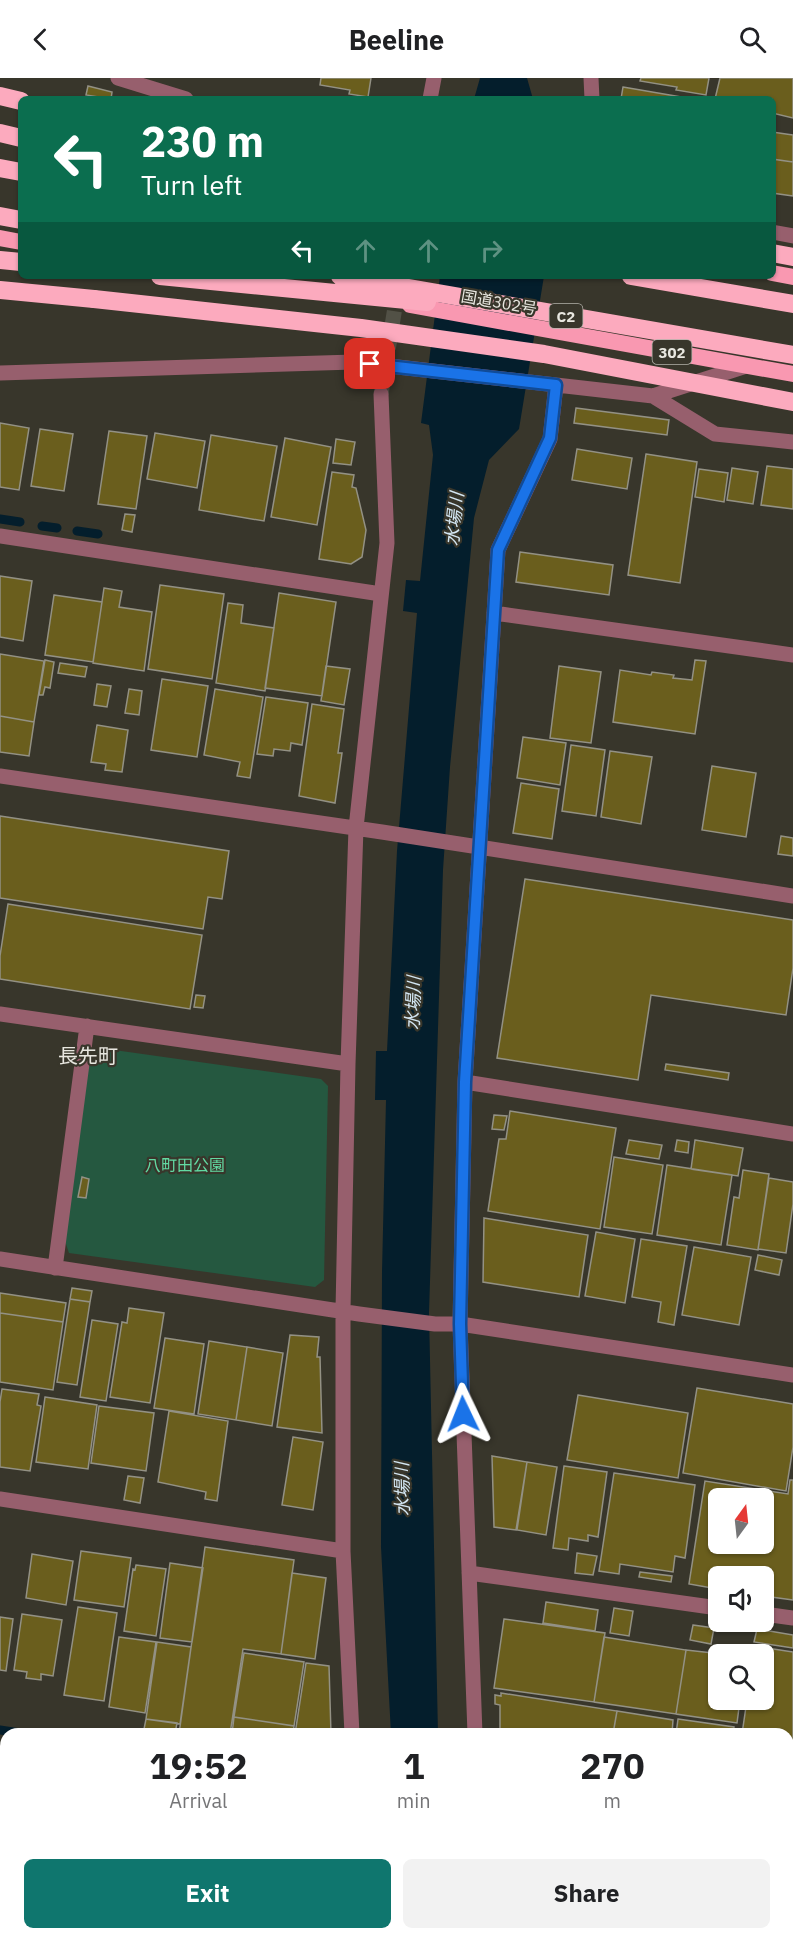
<!DOCTYPE html>
<meta charset="utf-8">
<style>
body{margin:0;font-family:"IBM Plex Sans","Noto Sans JP",sans-serif;background:#f2f2f2;color:#202124;height:100vh;display:flex;flex-direction:column;font-size:22px;white-space:nowrap}
*{box-sizing:border-box;margin:0}
p{font-size:20px;color:#757577}
.icon{flex:none;width:33px;height:33px;fill:none;stroke:currentColor;stroke-width:2;stroke-linecap:round;stroke-linejoin:round}
.map{position:relative;flex:1;overflow:hidden}
.side{position:absolute;left:0px;top:1650px;width:794px;height:212px;display:flex;flex-direction:column;background:#fff;border-radius:18px 18px 0 0;box-shadow:0 2px 4px #0004}
.side>*{flex:none}
.top-card{position:absolute;left:18px;top:18px;width:758px;height:183px;border-radius:9px;box-shadow:0 2px 4px #0004;background:#0b6e4f;color:#fff;overflow:hidden}
.needle{width:39px;rotate:15deg}
.fabs{position:absolute;left:708px;top:1410px;display:grid;gap:12px}
.fabs a{display:grid;place-items:center;width:66px;height:66px;border-radius:9px;background:#fff;box-shadow:0 2px 4px #0004;font-size:30px}
.pin{position:absolute;display:grid;place-items:center;width:51px;height:51px;color:#fff;margin:-26px;border-radius:12px;box-shadow:0 3px 9px #0006}
.me{position:absolute;width:66px;margin:-33px;rotate:358deg;stroke-linejoin:round;filter:drop-shadow(0 0 4px #0008)}
.turn{display:flex;align-items:center;gap:21px;height:126px;padding:0 24px;font-size:27px}
.turn .icon{width:78px;height:78px;stroke-width:2.5}
.turn b{display:block;font-size:42px;line-height:51px}
.lanes{display:flex;align-items:center;height:57px;padding:0 24px;background:#0003;justify-content:center;gap:30px;direction:ltr}
.lanes .off{opacity:.35}
.eta{display:flex;justify-content:space-evenly;align-items:center;height:102px;text-align:center}
.eta b{font-size:36px;font-weight:700;line-height:42px}
.primary-button{display:flex;gap:12px;margin-top:auto;padding:12px 24px}
.primary-button a{flex:1;height:69px;border-radius:9px;background:#0f766e;color:#fff;font-size:24px;font-weight:700;line-height:69px;text-align:center}
.primary-button a+a{background:#f2f2f2;color:#202124}
header{display:flex;justify-content:space-between;align-items:center;height:78px;padding:0 24px;background:#fff;font-size:27px;font-weight:700}
.map>svg:first-child{display:block}
.green{fill:#255840}
.water{fill:#041e2c}
.lines{fill:none;stroke-linecap:round;stroke-linejoin:round}
.stream{stroke:#041e2c;stroke-width:9}
.building{fill:#6a5e1d;stroke:#939184;stroke-width:1.5;fill-rule:evenodd}
.minor-tunnel{stroke:#525146;stroke-width:15;stroke-dasharray:15 8;stroke-linecap:butt}
.service{stroke:#975f6d;stroke-width:14}
.minor{stroke:#975f6d;stroke-width:15}
.trunk{stroke:#f998b1;stroke-width:16}
.motorway{stroke:#fcaabe;stroke-width:18}
.motorway-bridge{stroke:#fcaabe;stroke-width:18}
.route-casing{stroke:#114b97;stroke-width:15}
.route{stroke:#1a73e8;stroke-width:10}
.labels{text-anchor:middle;dominant-baseline:central;stroke-width:4.5;stroke-linejoin:round;paint-order:stroke}
.shield{fill:#38362b;stroke:#b3b2aa;stroke-width:1.5}
.shield-label{font-size:15px;font-weight:bold;fill:#e8e7e0}
.street-label{font-size:16px;fill:#e8e7e0;stroke:#38362b}
.park-label{font-size:16px;fill:#62daa3;stroke:#38362b}
.water-label{font-size:18px;font-style:italic;fill:#d4e7f4;stroke:#38362b}
.quarter-label{font-size:20px;fill:#e8e7e0;stroke:#38362b}
</style>
<header><svg class="icon" aria-label="back" viewBox="0 0 24 24"><path d="M15 5l-7 7 7 7"/></svg>Beeline<svg class="icon" aria-label="search" viewBox="0 0 24 24"><circle cx="10" cy="10" r="6"/><path d="M15 15l6 6"/></svg></header>
<div class="map">
<svg width="793" height="1861" viewBox="0 0 793 1861">
<rect width="100%" height="100%" fill="#38362b"/>
<path class="green" d="M100,970L321,1001L328,1008L324,1202L315,1209L69,1175L64,1160L90,978Z"/>
<path class="water" d="M480,0H527L533,21H474Z
M440,198H544L519,351L489,382L474,440L450,689L443,792L429,1235L438,1656H391L381,1469L382,1194L386,1022H375L376,973H387L397,773L417,535L403,533L406,502L420,503L433,377L429,347L421,345Z"/>
<g class="lines">
<path class="stream" d="M0,441L20,444
M42,448L57,450
M77,453L98,456
M0,1652L20,1655
M788,1772H790"/>
</g>
<path class="building" d="M321,0H371L368,19L349,16L350,12L320,7Z
M641,0H709L706,17L676,12L677,9L640,3Z
M720,0H793V40L772,35V21H715Z
M88,8L112,14L111,21L86,17Z
M623,9L693,21H621Z
M772,54L793,57V84L772,81Z
M772,81L793,84V118L772,115Z
M576,330L669,342L667,357L574,345Z
M0,345L29,350L19,412L0,409Z
M40,351L73,356L64,413L31,408Z
M109,353L147,358L136,431L98,426Z
M155,355L205,363L197,410L147,401Z
M211,357L277,368L264,443L199,432Z
M285,360L331,369L317,447L271,439Z
M336,361L355,364L351,387L333,385Z
M577,371L632,380L627,411L572,402Z
M646,376L697,384L680,505L628,497Z
M767,388L793,391V431L761,427Z
M732,390L758,394L753,426L727,422Z
M699,391L728,395L724,424L695,419Z
M332,394L354,397L352,409L356,410L366,452L362,479L351,486L319,481Z
M125,436L135,437L132,454L122,452Z
M520,474L613,487L609,517L516,504Z
M0,498L32,503L23,563L0,559Z
M160,507L224,516L212,601L148,591Z
M104,510L122,513L119,529L152,534L144,593L93,585Z
M279,515L336,524L322,618L265,610Z
M54,517L102,524L93,584L45,577Z
M228,525L243,527L241,545L274,550L265,613L216,605Z
M0,576L44,583L34,644L0,638Z
M45,582L54,584L50,610L45,609L43,617H39Z
M695,582L706,583L695,656L613,644L620,592L651,597L652,594L674,597L673,600L692,602Z
M60,585L87,589L85,599L58,595Z
M326,588L350,591L344,627L321,623Z
M559,588L601,594L591,665L550,660Z
M162,601L208,608L197,679L151,672Z
M97,606L111,608L107,629L94,627Z
M129,611L142,613L139,637L125,635Z
M215,611L263,619L250,700L237,698L240,684L204,677Z
M266,619L308,625L302,667L291,665L290,673L274,671L273,678L257,676Z
M312,626L344,631L338,675H342L335,725L299,718Z
M0,638L34,644L29,678L0,674Z
M97,647L128,652L122,694L105,692L106,686L91,684Z
M523,659L566,665L560,707L517,700Z
M571,667L605,672L596,738L562,733Z
M610,673L652,679L641,746L601,739Z
M712,688L756,695L746,759L702,752Z
M521,705L559,711L552,761L513,755Z
M0,738L229,773L222,821L208,819L203,851L0,820Z
M781,758L793,760V778L778,776Z
M525,801L793,842V890L786,937L651,917L638,1002L497,980Z
M8,826L202,857L190,931L0,901V878Z
M196,917L205,918L203,930L194,929Z
M666,986L729,995L728,1002L665,992Z
M510,1033L616,1050L600,1151L488,1133L499,1061H506Z
M494,1037L507,1038L504,1052L492,1051Z
M629,1062L662,1067L659,1081L626,1076Z
M677,1062L689,1064L688,1075L675,1073Z
M695,1062L743,1070L738,1098L691,1091Z
M614,1079L663,1087L652,1156L604,1149Z
M667,1087L732,1097L721,1167L657,1157Z
M743,1092L769,1096L758,1172L727,1167L734,1119L739,1120Z
M82,1099L89,1101L86,1120L78,1119Z
M769,1100L793,1104V1126L786,1175L758,1171Z
M484,1140L588,1157L579,1219L483,1204Z
M596,1154L635,1161L625,1225L585,1218Z
M641,1161L687,1168L674,1247L658,1244L661,1224L632,1219Z
M694,1169L751,1179L739,1247L682,1237Z
M758,1177L782,1182L779,1197L755,1192Z
M72,1210L92,1213L90,1224L70,1221Z
M0,1215L66,1225L63,1244L0,1235Z
M70,1221L90,1224L77,1307L57,1304Z
M129,1230L164,1235L150,1325L110,1319L122,1244L127,1245Z
M0,1235L63,1244L53,1312L0,1304Z
M92,1242L118,1246L106,1323L80,1319Z
M290,1257L319,1259L317,1279H320L322,1355L277,1349Z
M165,1260L204,1266L194,1336L154,1330Z
M209,1263L247,1269L236,1342L198,1336Z
M247,1269L283,1275L272,1348L236,1342Z
M697,1310L793,1326V1369L786,1413L683,1395Z
M2,1311L39,1316L37,1327L41,1328L30,1393L0,1389V1324Z
M578,1317L688,1335L678,1400L567,1382Z
M45,1319L97,1327L88,1391L36,1384Z
M99,1328L154,1335L146,1393L91,1385Z
M169,1333L228,1343L217,1423L205,1421L206,1414L158,1404Z
M293,1359L323,1364L313,1432L282,1427Z
M492,1378L527,1384L516,1452L494,1449Z
M527,1384L557,1389L546,1457L517,1452Z
M564,1388L607,1394L598,1459L588,1457V1463L569,1460L568,1472L553,1470Z
M614,1395L695,1407L685,1480L675,1478L673,1494L620,1486L619,1496L599,1493Z
M128,1398L144,1400L140,1425L124,1422Z
M790,1402H793V1522L764,1518V1498H718V1511L689,1506L705,1403L788,1416ZM718,1420H764V1466H718Z
M205,1469L294,1482L281,1576L243,1571L230,1656H179Z
M81,1473L131,1480L124,1529L74,1522Z
M577,1475L597,1478L593,1497L575,1495Z
M32,1476L73,1483L66,1527L26,1520Z
M170,1485L203,1490L192,1564L160,1560Z
M136,1487L166,1491L156,1558L124,1553L133,1491L135,1492Z
M640,1494L672,1498L671,1504L639,1499Z
M292,1495L326,1500L315,1581L281,1576Z
M546,1524L598,1532L595,1553L543,1545Z
M78,1529L117,1535L104,1623L64,1617Z
M614,1530L633,1533L629,1558L610,1555Z
M22,1536L62,1542L53,1598L41,1596V1602L26,1600L27,1594L14,1592Z
M0,1539L13,1541L6,1593L0,1592Z
M504,1541L605,1555L594,1624L494,1610Z
M693,1547L714,1550L711,1566L690,1562Z
M757,1551L793,1557V1570L754,1564Z
M119,1559L156,1564L145,1635L109,1629Z
M604,1559L686,1572L676,1636L594,1624Z
M157,1564L191,1569L180,1646L146,1641Z
M754,1568L793,1574V1762L788,1761V1656H742L747,1622H764V1576H753Z
M686,1572L722,1576H718V1622H740L737,1645L676,1636Z
M244,1575L304,1584L294,1648L234,1639Z
M306,1585L329,1588L331,1656H295Z
M501,1615L617,1633L613,1656H500V1627L495,1626V1617L501,1618Z
M617,1633L673,1642L672,1656H613Z
M234,1639L294,1648L293,1656H232Z
M146,1641L177,1645L175,1656H143Z
M678,1641L734,1649L733,1656H676Z
M0,1706L6,1707V1814L0,1813Z
M0,1813L6,1814V1856H22L21,1861H0Z
M788,1830H793V1861H690V1856H788Z
M22,1856H64L63,1861H21Z
M64,1856H107L106,1861H63Z
M107,1856H153L152,1861H106Z
M158,1856H181L180,1861H158Z
M181,1856H206L205,1861H180Z
M210,1856H252V1861H209Z
M257,1856H283L311,1861H256Z
M505,1856H532V1861H505Z
M670,1856H690V1861H669Z"/>
<g class="lines">
<path class="minor-tunnel" d="M381,316L400,198"/>
<path class="service" d="M648,1861L649,1856"/>
<path class="minor" d="M118,0L186,21
M591,0L592,21
M430,21L434,0
M772,154L793,158
M0,295L354,284L653,318L715,356L793,364
M653,318L746,288
M0,458L381,516
M494,535L793,577
M0,698L382,754L793,818
M0,936L348,986
M465,1004L793,1056
M0,1181L359,1236L435,1246H460L793,1297
M55,1190L87,948
M0,1421L343,1473
M469,1495L718,1530
M764,1536L793,1540
M352,1656L343,1473V1232L348,986L356,750L387,465L381,316
M475,1656L460,1246L465,1004L498,472L550,361L556,307
M0,1675L6,1676
M788,1795L793,1796
M363,1856V1861
M484,1856L485,1861"/>
<path class="trunk" d="M0,160L21,164
M772,195L793,199
M410,227L793,296"/>
<path class="motorway" d="M0,18L21,23
M0,55L21,60
M0,90L21,94
M0,138L21,142
M772,175L793,179
M0,182L21,184
M631,198L793,226
M0,212L94,221"/>
<path class="motorway-bridge" d="M160,198L427,224
M340,198L793,277
M94,221L361,250L544,276L793,324"/>
</g>
<g class="lines">
<g class="route-casing">
<path id="route" d="M370,286L556,307L550,360L498,472L465,1004L460,1246L463,1336"/>
</g>
<use href="#route" class="route"/>
</g>
<g class="labels">
<g class="shield">
<rect x="549.5" y="226" width="33" height="24" rx="4.5"/>
<rect x="652.5" y="262" width="39" height="24" rx="4.5"/>
</g>
<g class="shield-label">
<text x="566" y="238">C2</text>
<text x="672" y="274">302</text>
</g>
<g class="street-label">
<text transform="translate(499 224) rotate(10)">国道302号</text>
</g>
<g class="park-label">
<text x="185" y="1087">八町田公園</text>
</g>
<g class="water-label">
<text transform="translate(454 441) rotate(-84)">水場川</text>
<text transform="translate(413 925) rotate(-88)">水場川</text>
<text transform="translate(402 1411) rotate(-91)">水場川</text>
</g>
<g class="quarter-label">
<text x="88" y="977">長先町</text>
</g>
</g>
</svg>
<div class="fabs">
<a><svg class="needle" viewBox="-14 -14 28 28"><path d="M0-13l5 13h-10z" fill="#e53935"/><path d="M0 13l5-13h-10z" fill="#757577"/></svg></a>
<a><svg class="icon" aria-label="sound" viewBox="0 0 24 24"><path d="M4 9h4l5-4v14l-5-4H4zM17 9q2 3 0 6"/></svg></a>
<a><svg class="icon" aria-label="search" viewBox="0 0 24 24"><circle cx="10" cy="10" r="6"/><path d="M15 15l6 6"/></svg></a>
</div>
<div class="pin" style="left:370px;top:286px;background:#d93025"><svg class="icon" aria-label="arrive" viewBox="0 0 24 24"><path d="M6 21V4h12l-3 4 3 4H6"/></svg></div>
<svg class="me" style="left:463px;top:1336px" viewBox="-20 -20 40 40"><path d="M0-17L14 15 0 8-14 15z" fill="#1a73e8" stroke="#fff" stroke-width="4"/></svg>
<div class="top-card">
<div class="turn"><svg class="icon" aria-label="left" viewBox="0 0 24 24"><path d="M17 20v-9H6M10 6l-5 5 5 5"/></svg><div><b>230 m</b>Turn left</div></div>
<div class="lanes"><svg class="icon" aria-label="left" viewBox="0 0 24 24"><path d="M17 20v-9H6M10 6l-5 5 5 5"/></svg><svg class="icon off" aria-label="ahead" viewBox="0 0 24 24"><path d="M12 20V5M6 11l6-6 6 6"/></svg><svg class="icon off" aria-label="ahead" viewBox="0 0 24 24"><path d="M12 20V5M6 11l6-6 6 6"/></svg><svg class="icon off" aria-label="right" viewBox="0 0 24 24"><path d="M7 20v-9h11M14 6l5 5-5 5"/></svg></div>
</div>
<section class="side">
<div class="eta">
<div><b>19:52</b><p>Arrival</p></div>
<div><b>1</b><p>min</p></div>
<div><b>270</b><p>m</p></div>
</div>
<div class="primary-button"><a>Exit</a><a>Share</a></div>
</section>
</div>
